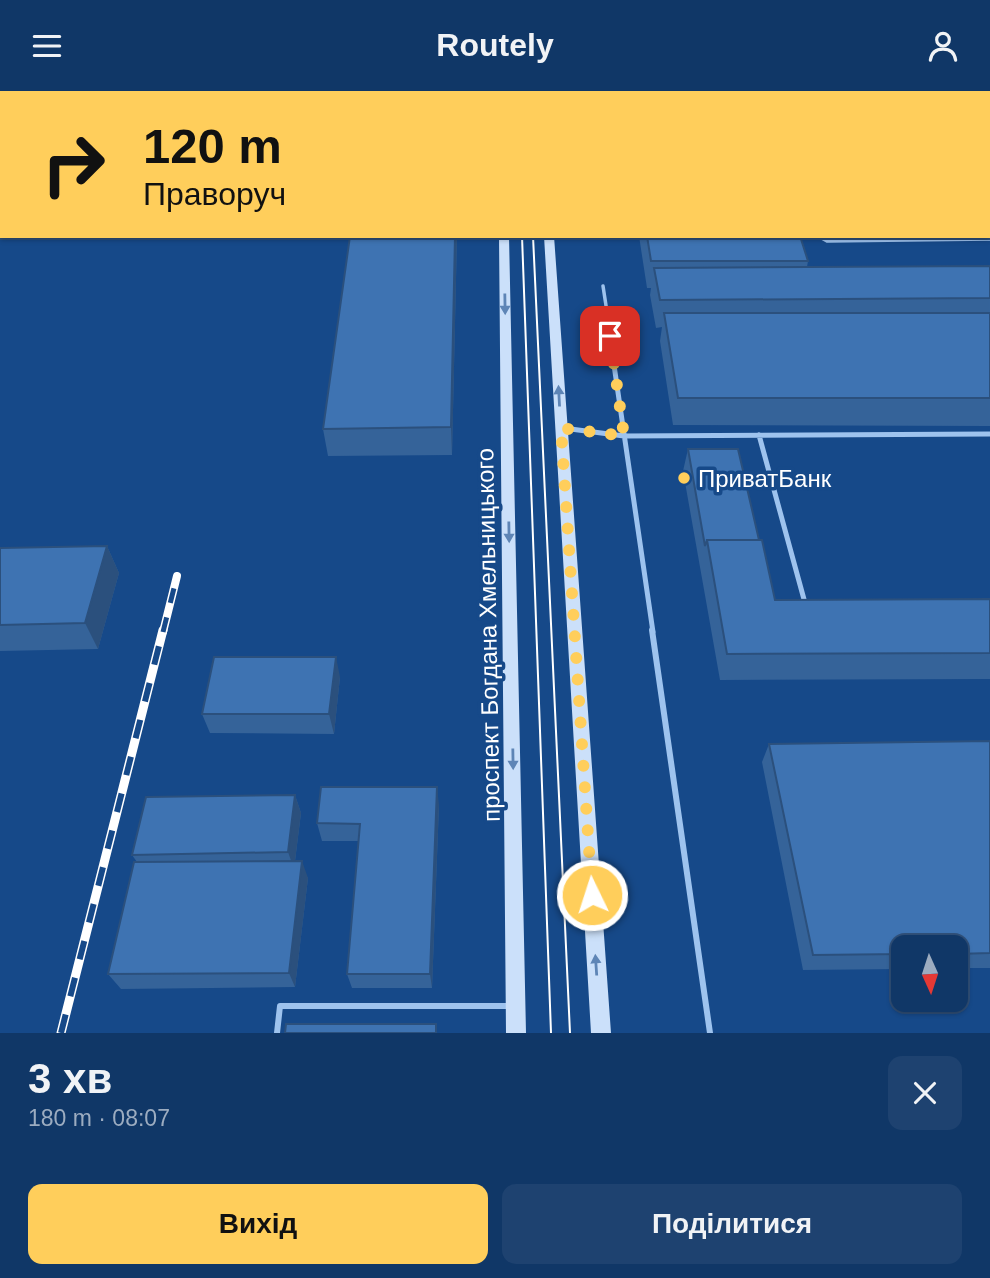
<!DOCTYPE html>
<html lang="uk">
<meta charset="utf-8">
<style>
body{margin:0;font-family:Helvetica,sans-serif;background:#1e4270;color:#f1f3f6;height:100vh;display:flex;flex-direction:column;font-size:26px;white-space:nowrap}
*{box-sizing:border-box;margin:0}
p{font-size:23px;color:#9cacc0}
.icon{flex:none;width:38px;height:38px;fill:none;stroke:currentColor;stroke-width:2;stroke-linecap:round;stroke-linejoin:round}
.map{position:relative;height:942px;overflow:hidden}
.details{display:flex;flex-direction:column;background:#103767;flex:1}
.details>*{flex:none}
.guide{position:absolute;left:0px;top:0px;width:990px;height:147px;box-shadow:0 2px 5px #0004,0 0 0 2px #30517b;background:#ffce5b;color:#111;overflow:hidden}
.needle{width:46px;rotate:177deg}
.controls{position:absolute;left:891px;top:844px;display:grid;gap:14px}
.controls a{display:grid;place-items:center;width:77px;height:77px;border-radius:14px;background:#103767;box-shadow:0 2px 5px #0004,0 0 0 2px #30517b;font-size:35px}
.pin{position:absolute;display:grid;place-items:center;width:60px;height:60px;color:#fff;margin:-30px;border-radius:14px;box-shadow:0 4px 10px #0006}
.me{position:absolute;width:77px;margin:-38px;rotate:356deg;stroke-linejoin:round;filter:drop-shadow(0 0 5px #0008)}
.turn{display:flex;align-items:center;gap:24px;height:147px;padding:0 28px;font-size:32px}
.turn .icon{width:91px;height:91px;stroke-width:2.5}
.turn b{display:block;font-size:49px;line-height:60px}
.round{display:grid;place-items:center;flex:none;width:74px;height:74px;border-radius:14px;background:#1e4270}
.summary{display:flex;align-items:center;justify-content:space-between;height:119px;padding:0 28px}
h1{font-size:42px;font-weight:700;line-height:52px}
.action{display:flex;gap:14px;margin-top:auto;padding:14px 28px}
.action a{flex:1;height:80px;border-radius:14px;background:#ffce5b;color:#111;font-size:28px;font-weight:700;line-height:80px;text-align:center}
.action a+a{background:#1e4270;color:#f1f3f6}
header{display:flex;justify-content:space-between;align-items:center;height:91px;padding:0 28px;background:#103767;font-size:32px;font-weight:700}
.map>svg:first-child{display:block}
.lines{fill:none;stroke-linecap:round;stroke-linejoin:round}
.service-far2{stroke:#9ec3ee;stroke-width:3.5}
.service-far1{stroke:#9ec3ee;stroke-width:5}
.service{stroke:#9ec3ee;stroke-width:6}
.secondary{fill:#cbe0fa;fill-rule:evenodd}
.tram{stroke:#fff;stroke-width:2}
.rail-far1-casing{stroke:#fff;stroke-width:8}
.rail-casing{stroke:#fff;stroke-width:9}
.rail-far1{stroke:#164989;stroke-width:5;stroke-dasharray:15;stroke-linecap:butt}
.rail{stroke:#164989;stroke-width:6;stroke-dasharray:19;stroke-linecap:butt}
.wall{fill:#356399}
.shaded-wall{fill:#2b507d}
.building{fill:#3e73b2;stroke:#2b507d;stroke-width:2}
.oneway{fill:#5e85b6}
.route{stroke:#ffce5b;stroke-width:12;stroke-dasharray:0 21.6}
.poi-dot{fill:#ffce5b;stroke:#164989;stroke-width:2.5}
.labels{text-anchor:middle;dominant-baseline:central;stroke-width:7;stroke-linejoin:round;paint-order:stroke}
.poi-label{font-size:24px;fill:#fff;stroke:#164989;text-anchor:start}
.street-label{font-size:24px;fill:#fff;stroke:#164989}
</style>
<header><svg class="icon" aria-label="menu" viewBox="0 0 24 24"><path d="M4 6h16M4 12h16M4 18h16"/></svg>Routely<svg class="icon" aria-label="person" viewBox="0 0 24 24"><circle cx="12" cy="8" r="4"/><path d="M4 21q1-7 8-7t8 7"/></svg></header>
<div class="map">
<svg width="990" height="942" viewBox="0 0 990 942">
<rect width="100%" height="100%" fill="#164989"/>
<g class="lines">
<path class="service-far2" d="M818,145L827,150L990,148
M603,195L609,234"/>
<path class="service-far1" d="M608,233L653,541
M563,337L624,345L990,343
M759,344L805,512"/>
<path class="service" d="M652,539L710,942
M277,942L280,915H513"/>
<path class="secondary" d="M498,0H506V2H498Z
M536,0H544V2H536Z
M499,145H509L526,942H506Z
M544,145H554L611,942H591Z"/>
<path class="tram" d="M522,145L551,942
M533,145L570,942"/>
<g class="rail-far1-casing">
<path id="rail-far1" d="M163,541L177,485"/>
</g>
<g class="rail-casing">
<path id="rail" d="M61,942L163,539"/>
</g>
<use href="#rail-far1" class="rail-far1"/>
<use href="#rail" class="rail"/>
</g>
<path class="wall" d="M721,0H952L953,2H722Z
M989,60H990V120H989Z
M457,145L452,364L328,365L323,338Z
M639,145H800L808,170L807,176L990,175V335L673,334L660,250L662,236L656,237L650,204L651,197H647Z
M688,358L759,449L775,509L990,508V588L720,589L683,380Z
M107,455L119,482L98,558L0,560V457Z
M340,586L334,643L210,642L202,623Z
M990,650V877H956V856H903V878L803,879L762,671L769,653Z
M295,704L301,722L295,770L308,787L295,896L121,898L108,883L137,771L132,764Z
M439,714L432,897H352L347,883L359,750H322L317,732Z"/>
<path class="shaded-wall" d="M455,145H457L452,364L451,336Z
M107,455L119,482L98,558L85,532Z
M336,566L340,586L334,643L329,623Z
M437,696L439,714L432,897L430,883Z
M295,704L301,722L294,778L288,761Z
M302,770L308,787L295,896L289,882Z"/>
<path class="building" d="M154,0H421L420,2H153Z
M645,0H668V2H646Z
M734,0H952L953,2H734Z
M989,60H990V93H989Z
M350,145H455L451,336L323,338Z
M647,145H800L808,170H651Z
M990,175V207L660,209L654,177Z
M664,222H990V307H678Z
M688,358H738L759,449H707L705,455Z
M707,449H762L775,509L990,508V562L727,563Z
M107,455L85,532L0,534V457Z
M214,566H336L329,623H202Z
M990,650V862L956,863V856H903V863L813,864L769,653Z
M321,696H437L430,883H347L360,733L317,732Z
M295,704L288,761L132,764L146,706Z
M302,770L289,882L108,883L134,771Z
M286,933H436V942H285Z"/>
<defs><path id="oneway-solid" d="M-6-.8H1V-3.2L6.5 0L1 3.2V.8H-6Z" transform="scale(1.75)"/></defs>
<g class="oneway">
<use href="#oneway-solid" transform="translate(505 213) rotate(89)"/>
<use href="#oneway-solid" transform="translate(559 305) rotate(-93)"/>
<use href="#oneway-solid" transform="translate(509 441) rotate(89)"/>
<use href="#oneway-solid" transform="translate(513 668) rotate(89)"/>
<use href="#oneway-solid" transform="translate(596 874) rotate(-94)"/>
</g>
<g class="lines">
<path class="route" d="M592,804L561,337L624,345L610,245"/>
</g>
<circle class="poi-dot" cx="684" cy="387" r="7"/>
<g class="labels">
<g class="poi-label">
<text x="698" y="387">ПриватБанк</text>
</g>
<g class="street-label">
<text transform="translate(488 544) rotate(-91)">проспект Богдана Хмельницького</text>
</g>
</g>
</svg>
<div class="controls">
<a><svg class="needle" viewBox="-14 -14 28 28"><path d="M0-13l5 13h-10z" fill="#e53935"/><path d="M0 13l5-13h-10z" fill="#9cacc0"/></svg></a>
</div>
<div class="pin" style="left:610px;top:245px;background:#d93025"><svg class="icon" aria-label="arrive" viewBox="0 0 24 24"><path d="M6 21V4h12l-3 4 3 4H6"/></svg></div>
<svg class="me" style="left:592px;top:804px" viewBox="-20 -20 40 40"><circle r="17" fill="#ffce5b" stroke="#fff" stroke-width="3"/><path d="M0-11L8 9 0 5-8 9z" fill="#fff"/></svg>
<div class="guide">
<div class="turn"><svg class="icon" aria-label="right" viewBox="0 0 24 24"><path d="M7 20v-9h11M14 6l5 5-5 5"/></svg><div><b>120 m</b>Праворуч</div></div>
</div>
</div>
<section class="details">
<div class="summary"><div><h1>3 хв</h1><p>180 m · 08:07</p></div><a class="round"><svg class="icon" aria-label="close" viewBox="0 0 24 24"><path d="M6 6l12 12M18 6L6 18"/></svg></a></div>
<div class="action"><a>Вихід</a><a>Поділитися</a></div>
</section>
